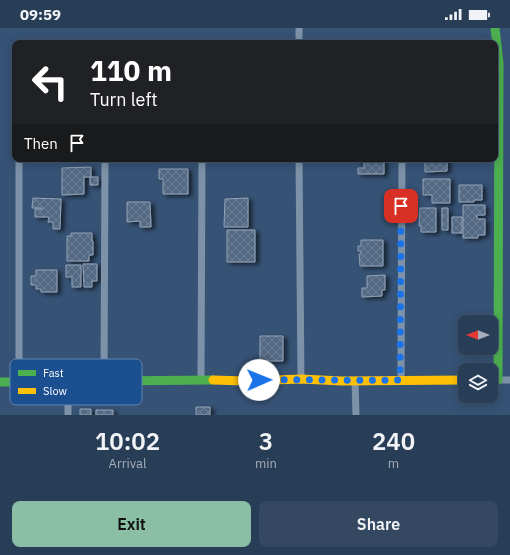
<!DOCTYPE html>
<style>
body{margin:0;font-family:"IBM Plex Sans",sans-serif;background:#344961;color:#f1f3f6;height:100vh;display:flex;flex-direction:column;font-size:15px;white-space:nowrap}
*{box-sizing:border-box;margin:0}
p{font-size:13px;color:#a5aeba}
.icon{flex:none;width:22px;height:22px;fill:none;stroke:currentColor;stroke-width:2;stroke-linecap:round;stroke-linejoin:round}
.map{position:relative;height:387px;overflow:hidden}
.details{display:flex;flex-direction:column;background:#283e57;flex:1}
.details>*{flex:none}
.banner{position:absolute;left:12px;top:12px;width:486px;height:122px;border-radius:8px;box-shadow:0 2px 10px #0003,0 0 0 1px #44576d;background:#202124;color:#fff;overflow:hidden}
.needle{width:26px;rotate:270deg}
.tools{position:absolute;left:458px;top:287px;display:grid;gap:8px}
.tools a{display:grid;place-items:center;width:40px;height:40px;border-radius:8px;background:#283e57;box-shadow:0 2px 10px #0003,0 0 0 1px #44576d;font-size:20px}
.pin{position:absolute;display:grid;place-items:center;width:34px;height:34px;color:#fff;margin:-17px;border-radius:8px;box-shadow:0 2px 6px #0006}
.me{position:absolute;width:44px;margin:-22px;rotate:89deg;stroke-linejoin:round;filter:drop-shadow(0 0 3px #0008)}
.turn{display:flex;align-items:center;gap:14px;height:84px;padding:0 12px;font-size:18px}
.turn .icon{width:52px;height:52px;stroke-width:2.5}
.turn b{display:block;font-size:28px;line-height:34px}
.then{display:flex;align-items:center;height:38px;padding:0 12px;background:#0003;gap:8px;font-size:15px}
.eta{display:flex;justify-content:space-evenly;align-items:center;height:68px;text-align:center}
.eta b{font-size:24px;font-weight:600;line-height:28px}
.primary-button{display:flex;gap:8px;margin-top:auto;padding:8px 12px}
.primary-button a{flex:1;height:46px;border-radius:8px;background:#8abfa5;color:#111;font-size:16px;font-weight:600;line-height:46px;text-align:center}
.primary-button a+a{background:#344961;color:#f1f3f6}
.status{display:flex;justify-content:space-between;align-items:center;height:28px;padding:0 20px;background:#283e57;direction:ltr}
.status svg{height:11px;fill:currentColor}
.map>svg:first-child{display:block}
.building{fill:url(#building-cross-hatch);stroke:#92a2b6;filter:url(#shadow)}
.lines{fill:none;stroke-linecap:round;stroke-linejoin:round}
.street{stroke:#7d92a8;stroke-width:7}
.fast{stroke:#4caf50;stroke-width:9}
.slow{stroke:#ffc107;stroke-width:9}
.route{stroke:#1a73e8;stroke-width:7;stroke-dasharray:0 12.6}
.key{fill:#1b4f8f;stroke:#5f84b1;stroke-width:1}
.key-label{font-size:11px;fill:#fff}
</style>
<div class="status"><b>09:59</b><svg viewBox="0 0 49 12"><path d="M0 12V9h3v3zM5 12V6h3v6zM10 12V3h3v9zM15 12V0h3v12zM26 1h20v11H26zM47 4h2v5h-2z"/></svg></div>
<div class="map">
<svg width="510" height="387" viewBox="0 0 510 387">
<defs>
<pattern id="building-cross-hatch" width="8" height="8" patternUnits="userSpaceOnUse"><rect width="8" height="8" fill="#526984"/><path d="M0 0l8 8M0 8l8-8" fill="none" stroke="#6c8096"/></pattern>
<filter id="shadow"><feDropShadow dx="3.5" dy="2" stdDeviation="2" flood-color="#0009"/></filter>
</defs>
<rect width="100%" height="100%" fill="#365274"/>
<path class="building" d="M358,131H384V146H358V140H364V134H358Z
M425,131H447V143L425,144Z
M91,139V149H84V166L62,167V140Z
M159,141H188V166H163V151H159Z
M90,149H98V157H90Z
M423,151H450V175H432V167H423Z
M459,157H482V172H474V174H459Z
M33,170L61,171L60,201H53V194H48L49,189H35V181H42V180H32Z
M248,170V199H224L225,171Z
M127,174H150L151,199H140V193L127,194Z
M463,177H485V187H477V191H485V207H478V210H463Z
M420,180H436V204H421V198H419Z
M442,180H448V202H442Z
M452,189H462V205H452Z
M227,202H255V234H227Z
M71,205H92V213H93V227H89V233H67V208H71Z
M361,212H383V238H360L359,226H361V223H358V218H361Z
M83,236H97V253H92V259H84Z
M66,237H81V259H72V249H66Z
M36,242H57V264H41V261H36V257H31V248H36Z
M385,247V262H382V268L362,269V260H367V248Z
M260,308H283V333H260Z
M196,379H210V387H196Z
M80,381H91V387H80Z
M96,382H113V387H96Z"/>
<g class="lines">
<path class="street" d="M299,0V15
M19,131V353
M299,131L301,351
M201,351L202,131
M104,352L105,131
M401,352L402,131
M491,352H510
M68,353V387
M355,353L356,387"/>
<path class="fast" d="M495,0L499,35L498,352
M0,354L213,352"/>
<path class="slow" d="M213,352L245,353L301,351L342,353L465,352"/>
</g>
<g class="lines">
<path class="route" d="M259,352C306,351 353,353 400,352L401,178"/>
</g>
<rect x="10" y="331" width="132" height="46" rx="6" class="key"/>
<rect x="18" y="342" width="18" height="6" fill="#4caf50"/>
<rect x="18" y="360" width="18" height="6" fill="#ffc107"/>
<g class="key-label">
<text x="43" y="349">Fast</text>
<text x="43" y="367">Slow</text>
</g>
</svg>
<div class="tools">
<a><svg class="needle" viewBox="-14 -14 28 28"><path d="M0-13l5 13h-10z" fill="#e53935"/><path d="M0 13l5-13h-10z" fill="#a5aeba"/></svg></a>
<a><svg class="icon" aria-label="layers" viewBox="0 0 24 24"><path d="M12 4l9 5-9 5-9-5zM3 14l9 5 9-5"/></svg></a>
</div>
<div class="pin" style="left:401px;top:178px;background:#d93025"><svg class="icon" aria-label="arrive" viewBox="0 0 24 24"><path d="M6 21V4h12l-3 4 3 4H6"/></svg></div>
<svg class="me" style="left:259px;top:352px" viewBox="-20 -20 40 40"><circle r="19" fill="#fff"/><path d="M0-13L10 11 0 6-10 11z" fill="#1a73e8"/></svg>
<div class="banner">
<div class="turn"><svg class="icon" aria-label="left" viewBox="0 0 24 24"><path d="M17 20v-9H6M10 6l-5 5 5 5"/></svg><div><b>110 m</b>Turn left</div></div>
<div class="then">Then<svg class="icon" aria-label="arrive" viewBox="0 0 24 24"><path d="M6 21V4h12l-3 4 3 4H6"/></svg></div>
</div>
</div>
<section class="details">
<div class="eta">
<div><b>10:02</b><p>Arrival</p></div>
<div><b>3</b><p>min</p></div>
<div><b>240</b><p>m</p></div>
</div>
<div class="primary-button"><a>Exit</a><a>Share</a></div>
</section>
